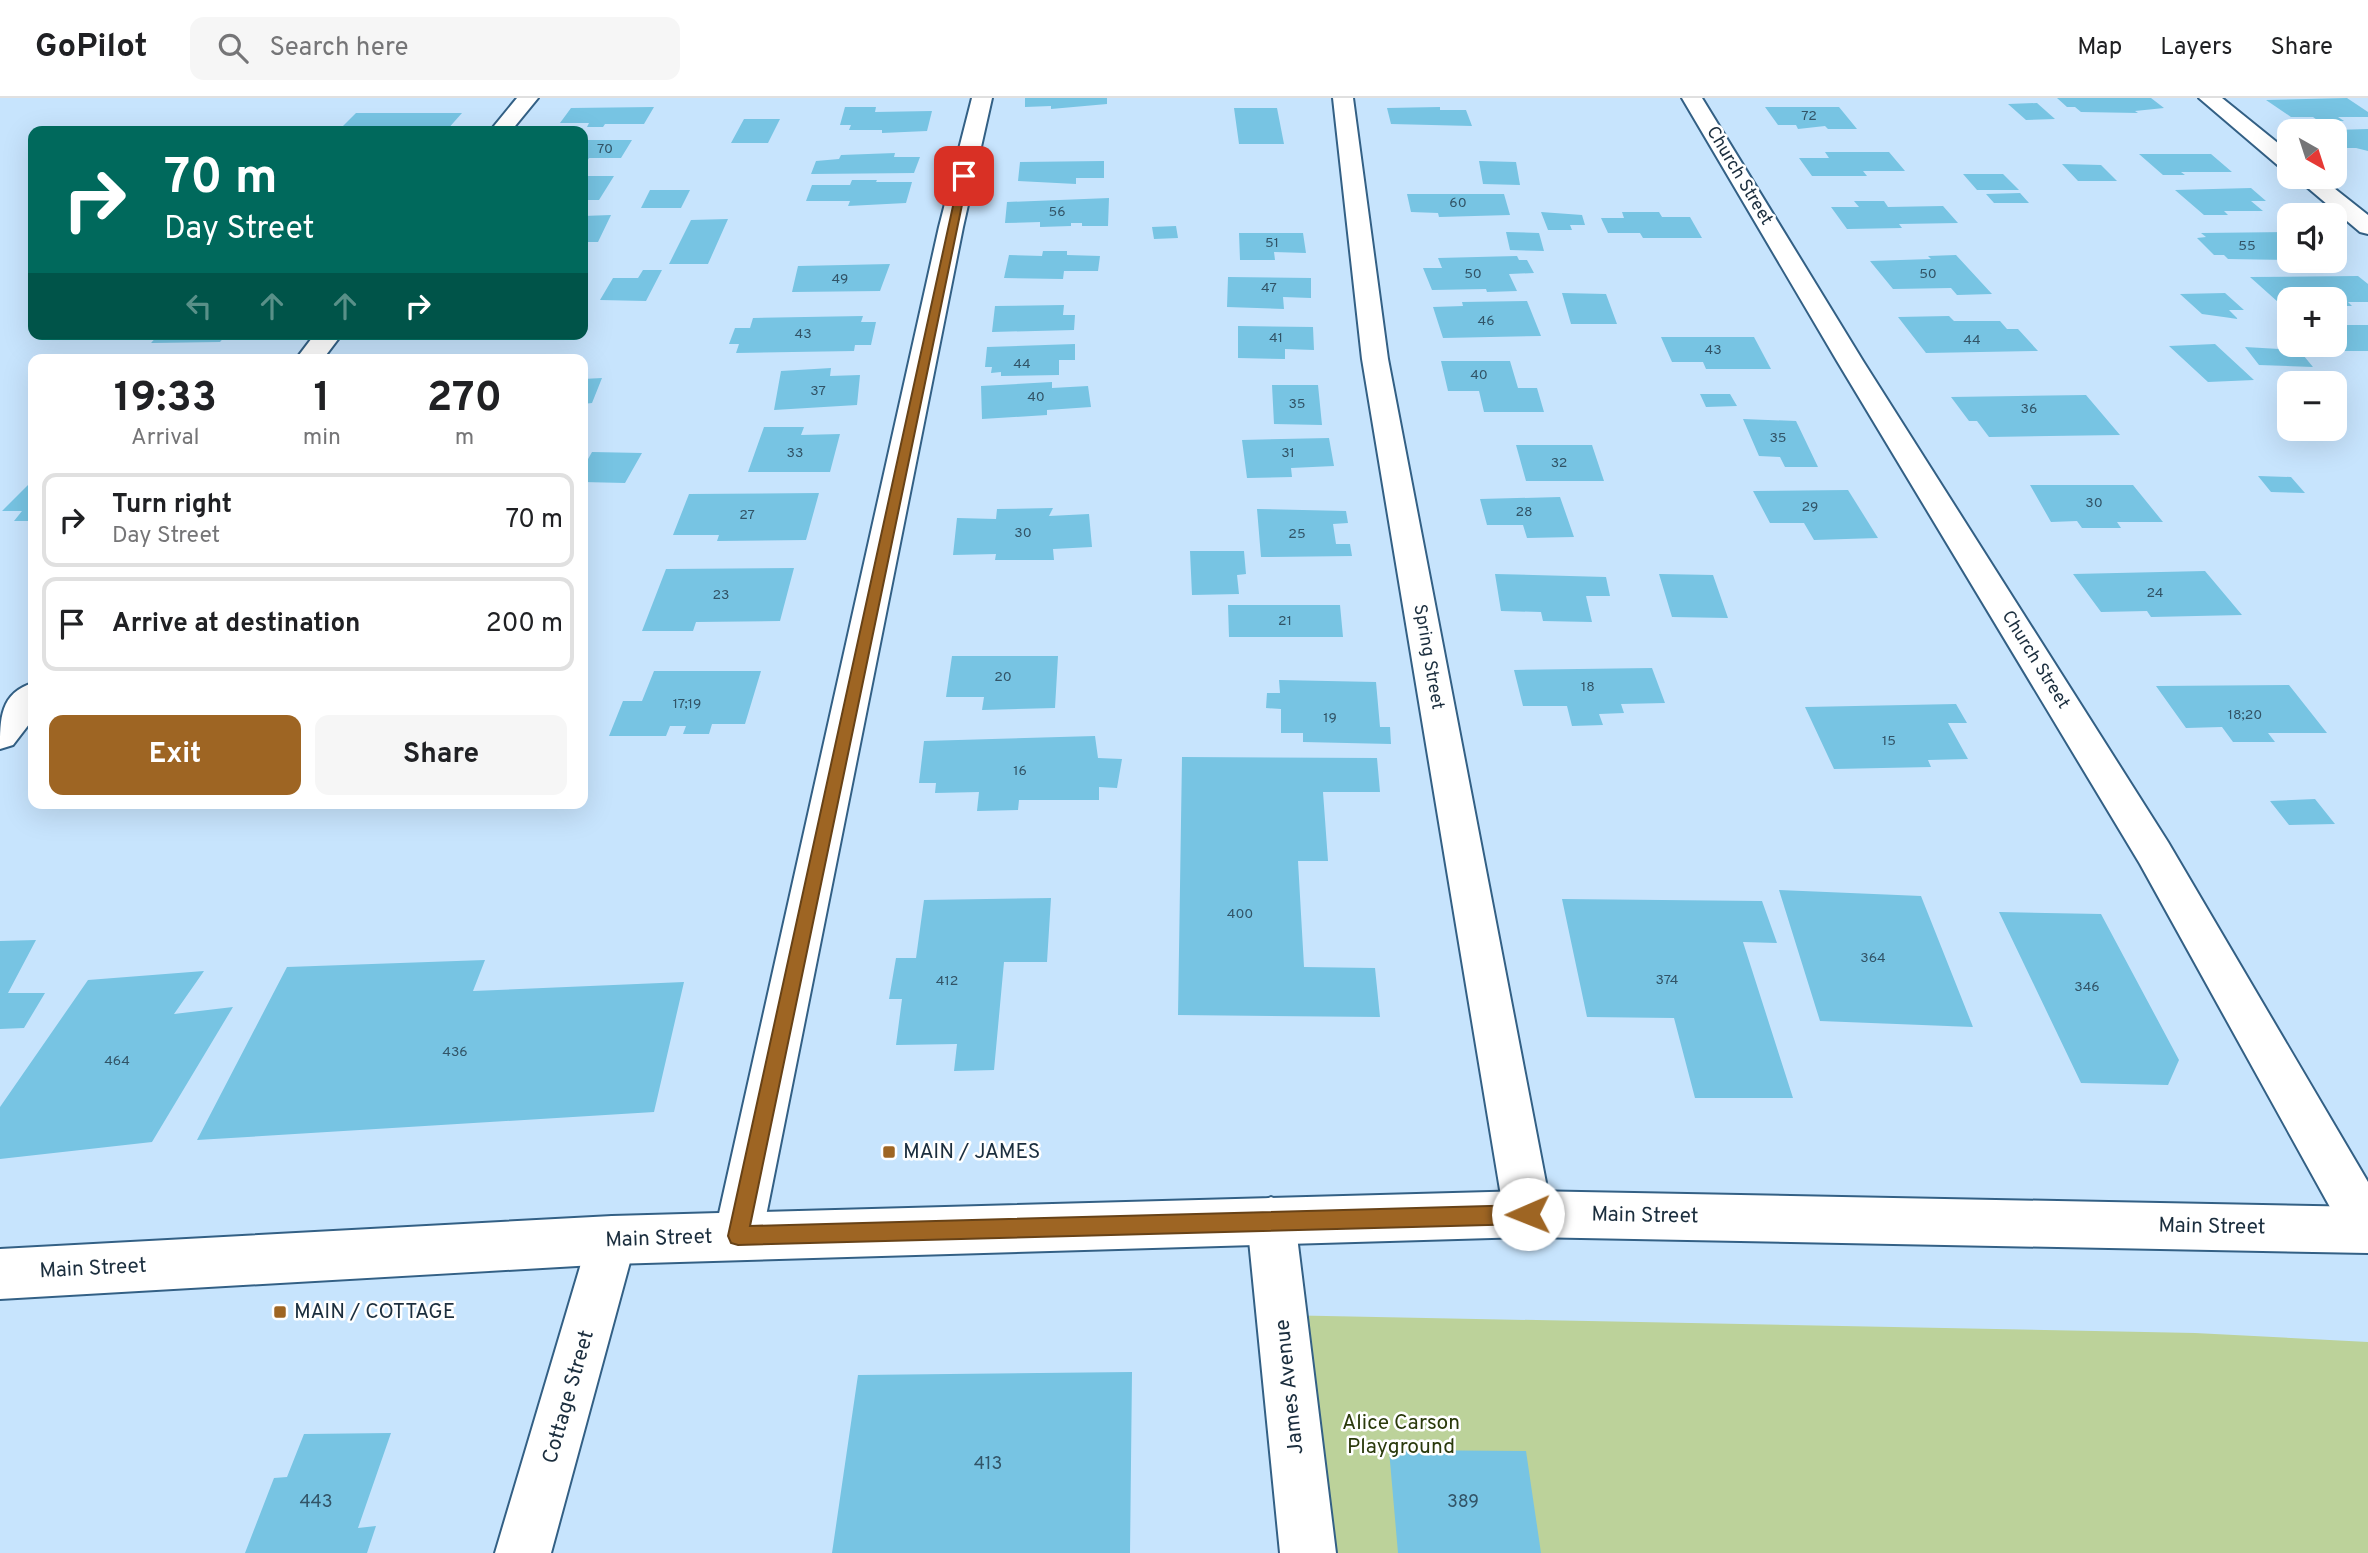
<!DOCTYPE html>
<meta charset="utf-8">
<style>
body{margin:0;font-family:Overpass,sans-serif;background:#f6f6f6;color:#202124;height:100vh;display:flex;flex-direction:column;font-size:26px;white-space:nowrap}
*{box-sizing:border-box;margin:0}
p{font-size:23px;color:#757577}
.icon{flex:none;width:38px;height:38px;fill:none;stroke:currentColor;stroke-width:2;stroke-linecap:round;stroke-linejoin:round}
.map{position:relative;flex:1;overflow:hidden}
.drawer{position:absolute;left:28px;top:256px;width:560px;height:455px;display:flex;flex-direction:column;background:#fff;border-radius:14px;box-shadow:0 7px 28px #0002}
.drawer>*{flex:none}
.hud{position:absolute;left:28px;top:28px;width:560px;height:214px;border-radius:14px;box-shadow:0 7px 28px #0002;background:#00695c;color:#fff;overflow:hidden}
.needle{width:46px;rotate:141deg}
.tools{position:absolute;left:2277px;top:21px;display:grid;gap:14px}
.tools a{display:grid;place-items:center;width:70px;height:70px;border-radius:14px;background:#fff;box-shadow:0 7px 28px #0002;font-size:35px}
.pin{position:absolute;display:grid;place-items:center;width:60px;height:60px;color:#fff;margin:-30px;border-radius:14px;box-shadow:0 4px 10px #0006}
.me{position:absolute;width:77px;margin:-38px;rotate:269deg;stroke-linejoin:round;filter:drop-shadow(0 0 5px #0008)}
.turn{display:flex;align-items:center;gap:24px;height:147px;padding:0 21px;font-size:32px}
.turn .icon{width:91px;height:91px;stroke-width:2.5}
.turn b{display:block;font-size:49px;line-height:60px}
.lanes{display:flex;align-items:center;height:66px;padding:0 21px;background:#0003;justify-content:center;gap:35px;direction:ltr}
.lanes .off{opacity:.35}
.eta{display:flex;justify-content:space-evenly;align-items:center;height:119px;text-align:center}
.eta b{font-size:42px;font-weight:700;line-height:49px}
.primary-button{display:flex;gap:14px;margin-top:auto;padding:14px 21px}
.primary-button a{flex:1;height:80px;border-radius:14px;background:#9e6523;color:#fff;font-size:28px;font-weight:700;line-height:80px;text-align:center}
.primary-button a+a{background:#f6f6f6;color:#202124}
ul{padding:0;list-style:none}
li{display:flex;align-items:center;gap:21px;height:94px;margin:0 14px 10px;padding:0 7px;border:4px solid #e0e0e0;border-radius:14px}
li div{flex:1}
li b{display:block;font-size:26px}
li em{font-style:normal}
header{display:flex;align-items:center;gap:42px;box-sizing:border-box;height:98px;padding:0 35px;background:#fff;border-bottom:2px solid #e0e0e0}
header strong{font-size:33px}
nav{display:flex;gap:38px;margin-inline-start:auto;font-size:24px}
.search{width:490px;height:63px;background:#f6f6f6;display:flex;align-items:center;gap:18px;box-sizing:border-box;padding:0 24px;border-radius:14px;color:#757577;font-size:26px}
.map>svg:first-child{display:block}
.green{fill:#bcd29a}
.building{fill:#77c4e3}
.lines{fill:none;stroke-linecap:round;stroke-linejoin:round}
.street-casing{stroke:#336085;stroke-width:4}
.secondary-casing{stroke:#336085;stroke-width:4}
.street{fill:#fff;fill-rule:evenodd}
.secondary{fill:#fff;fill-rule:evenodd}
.route{fill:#9e6523;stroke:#674217;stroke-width:2}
.poi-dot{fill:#9e6523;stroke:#fff;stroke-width:2.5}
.labels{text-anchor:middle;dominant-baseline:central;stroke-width:5;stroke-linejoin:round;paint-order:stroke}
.number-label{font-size:14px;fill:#325467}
.street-label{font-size:18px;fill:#1b2e3e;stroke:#fff}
.near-number-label{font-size:18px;fill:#325467}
.near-poi-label{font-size:21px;fill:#1b2e3e;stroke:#fff;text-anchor:start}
.near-street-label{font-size:21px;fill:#1b2e3e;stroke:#fff}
.near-park-label{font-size:21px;fill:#2b3a0c;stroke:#fff}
</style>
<header>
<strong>GoPilot</strong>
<div class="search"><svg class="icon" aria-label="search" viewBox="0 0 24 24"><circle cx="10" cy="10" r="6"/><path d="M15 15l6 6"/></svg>Search here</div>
<nav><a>Map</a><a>Layers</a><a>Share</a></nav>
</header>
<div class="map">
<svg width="2368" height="1455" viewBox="0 0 2368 1455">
<rect width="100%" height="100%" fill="#c7e4fd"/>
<path class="green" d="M1276,1217L2195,1235L2368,1244V1455H1289Z"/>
<path class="building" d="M1025,0H1107V6L1051,11V8L1025,9Z
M2057,0H2151L2164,10L2135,13L2138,15L2081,14L2075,9H2067Z
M2347,0L2368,14V19H2338L2344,23L2320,24L2313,19H2291L2266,2Z
M2037,5L2055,21L2026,22L2008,6Z
M654,9L644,26H605L603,29H587L589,25H560L571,10Z
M845,9H876L875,14L932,13L927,33L882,35V32H849L851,27H840Z
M1440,9V12H1466L1472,28L1391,26L1387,10Z
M1765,9H1839L1857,31H1828L1825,28L1798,31L1796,27H1778Z
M1234,10H1277L1284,46H1239Z
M356,15H462L446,33H338Z
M744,21H780L768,45H731Z
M2368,31V53L2356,50H2334V32Z
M583,42H632L621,60H589L587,63H583Z
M1825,54H1889L1905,73H1863L1867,78H1812L1799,60H1829Z
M895,55L894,59H920L914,75L811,76L816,63L839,61L841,57Z
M2139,56H2211L2232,74H2181L2185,77H2163Z
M1104,63V80H1076V86L1018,83L1020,64Z
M1479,63L1516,64L1520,87L1483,86Z
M2062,66L2101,67L2117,83H2078Z
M1963,76H2003L2019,92H1977Z
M583,78H614L599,102H583Z
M852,82H877L876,84H912L906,105L848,108L850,103H806L812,87H850Z
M2251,90L2266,103H2251L2263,113H2224L2228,117H2204L2175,92Z
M650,92H690L681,110H641Z
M2020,95L2029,105H1994L1986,96Z
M1407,96H1504L1510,117L1439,119L1438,115L1411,114Z
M1109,100L1108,128H1082V125H1071V128L1040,129V124L1005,125L1007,104Z
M1854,103H1884L1888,109L1943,108L1958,125L1899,126L1902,130L1847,131L1831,109H1859Z
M1541,114L1582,117L1585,127H1570L1572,132H1548Z
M1622,114H1659L1662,119H1690L1702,140H1643L1640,135H1608L1601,120H1624Z
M611,117L598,144H583V118Z
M728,121L708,166H669L691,122Z
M1176,128L1178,140L1154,141L1152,129Z
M1506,134L1539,135L1544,153L1510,152Z
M2289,134V162L2228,161L2224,157H2214L2197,140L2206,139L2201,135Z
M1239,135H1303L1306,155L1274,154L1275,162H1240Z
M1043,153H1067V157L1100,158L1098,173H1064L1063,181L1004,180L1009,157L1042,158Z
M1956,157L1992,196L1957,197L1951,190L1893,191L1870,163L1931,161L1928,158Z
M1517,158L1519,162H1527L1534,175L1509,176L1517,193L1487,194L1486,191L1432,192L1423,170H1442L1438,160Z
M890,166L880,193L792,194L798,168Z
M643,172H662L646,203L600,202L613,180H638Z
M2358,178L2368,186V204H2348L2352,208H2334V201H2289V204H2278L2250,179Z
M1228,179L1311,180V200L1283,199L1284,211L1227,209Z
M1562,195L1606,196L1617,226H1571Z
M2225,195L2244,212H2229L2238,221L2202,216L2180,196Z
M1527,203L1541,238L1443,240L1433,209L1463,208L1462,204Z
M1064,207L1063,217H1075L1074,232L992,234L995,208Z
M863,218L861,224H876L871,247H855L854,253L736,255L739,246H729L735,230H750L753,220Z
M1949,218L1954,223H2000L2007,231H2018L2038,253L1926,255L1898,219Z
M2334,227H2368V253H2324L2318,247H2334Z
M1238,228L1313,229L1314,252L1285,251V261L1238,260Z
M159,236H227L220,244L151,245Z
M434,236H505L503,239L431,240Z
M1661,239H1754L1771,271H1706L1703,264H1672Z
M1075,246V262H1059V277L1001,278V274L991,275L992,269H985L987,249Z
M2215,246L2254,282L2208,284L2169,248Z
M2245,249L2299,252L2313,269L2259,267Z
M1441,263H1510L1518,290H1537L1544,314H1484L1479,293H1448Z
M831,270L830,278L860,277L857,307L774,312L781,273Z
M602,280L592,305L583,306V281Z
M1052,284V290L1088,288L1091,309L1047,312V317L982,321L981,288Z
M1272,287H1318L1322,327L1274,326Z
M1700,296H1730L1737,308L1706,309Z
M2086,297L2120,337L1989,339L1977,323H1969L1951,299Z
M1743,321L1796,323L1818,369H1785L1780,359L1759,358Z
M764,329H804L801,337L840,336L830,374H748Z
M1329,340L1334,368L1291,370L1292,379L1247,380L1242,342Z
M1516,347H1592L1604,383H1526Z
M592,354L642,355L625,385L583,384V370Z
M2258,378L2291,379L2305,395L2271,394Z
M28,387H33V423H14L22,413H2Z
M2030,387H2133L2163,424H2117L2121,430H2082L2077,423L2051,424Z
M1848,392L1878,440L1814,442L1804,425H1770L1753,393Z
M819,395L806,442L717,443L719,437H673L689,396Z
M1560,399L1574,439L1527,440L1523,427H1487L1480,401Z
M1053,410L1049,418L1089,416L1092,449L1053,451L1054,462H995L996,456L953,457L957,420L996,421L997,411Z
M1257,411L1346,413L1348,425L1333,426L1336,446H1350L1352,458L1261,459Z
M1190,453H1244L1246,476L1237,477L1239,496L1192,497Z
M794,470L780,523L696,524L693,533H642L666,471Z
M2205,473L2242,517L2151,519L2147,513L2101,514L2073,476Z
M1495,476L1606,479L1610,498H1586L1592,524L1543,523L1541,514L1501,513Z
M1659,476L1713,477L1728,520L1672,519Z
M1228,507H1340L1343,539H1229Z
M952,558H1058L1055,610L982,612L984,599H946Z
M1652,570L1665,605L1621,606L1624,615L1599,616L1603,627L1572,628L1567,608H1523L1514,572Z
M654,573H761L745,626H712L709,636H683L686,628H670L666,638H609L623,603H642Z
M1279,582L1376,584L1380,629H1390L1391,646L1303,644V635H1281V611L1266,610L1267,595H1280Z
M2289,587L2327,635H2268L2275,644H2233L2222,629L2186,630L2156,588Z
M1956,606L1967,625H1948L1968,661L1928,662L1931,669L1834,671L1805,609Z
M1095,638L1098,660L1122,661L1117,690L1099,689V702H1019L1018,712L977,713L979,694L935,695L936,685H919L924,643Z
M1182,659L1377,660L1380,694H1323L1328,763H1298L1304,869L1375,870L1380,919L1178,917Z
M2315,701L2335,726L2289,727L2270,703Z
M1779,792L1921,798L1973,929L1820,923Z
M1051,800L1047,864H1004L994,972L954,973L957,946L896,947L902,901H889L896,860H916L924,802Z
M1562,801L1762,803L1777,845L1743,844L1793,1000H1695L1674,920L1587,919Z
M1999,814L2101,816L2179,962L2168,987L2081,985Z
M36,842L8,895H45L24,930L0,931V843Z
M485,862L473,893L684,884L654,1014L197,1042L287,869Z
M204,873L174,916L233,909L152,1044L0,1061V1009L88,882Z
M1132,1274L1130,1455H832L858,1277Z
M391,1335L358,1430L376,1428L367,1455H245L274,1380L287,1379L304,1336Z
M1389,1352L1526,1353L1541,1455H1398Z"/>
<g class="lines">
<g class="street-casing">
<path id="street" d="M517,0H538L511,33H490Z
M972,0H992L963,129L762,1138L755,1155L738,1162L721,1155L714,1138L939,129Z
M1333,0H1353L1388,261L1552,1116L1545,1132L1528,1139L1511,1132L1504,1116L1362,261Z
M1682,0H1702L1863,263L2168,744L2368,1084V1153L2351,1147L2140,766L1837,263Z
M2199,0H2222L2289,54V72L2281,70Z
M2295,79H2320L2368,117V136L2360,134Z
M315,236H342L323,261H296Z
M33,585V621L13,647L0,651C0,621 0,595 33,585Z
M1271,1099L1288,1106L1295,1122L1336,1455H1280L1247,1122L1254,1106Z
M612,1118L629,1125L636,1142L551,1455H495L588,1142L595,1125Z"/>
</g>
<g class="secondary-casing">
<path id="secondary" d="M1528,1093L2368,1109V1155L1528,1139L612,1166L0,1201V1151L612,1118Z"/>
</g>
<use href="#street" class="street"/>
<use href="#secondary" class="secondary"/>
</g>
<path class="route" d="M960,76L968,78L750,1128L1528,1107L1535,1109L1538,1116L1535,1123L1528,1126L738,1147L731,1145L728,1138Z"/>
<g class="poi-dot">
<rect x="882" y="1047" width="14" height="14" rx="3.5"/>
<rect x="273" y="1207" width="14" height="14" rx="3.5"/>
</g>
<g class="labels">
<g class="number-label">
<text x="1809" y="18">72</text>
<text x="605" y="51">70</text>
<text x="1458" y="105">60</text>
<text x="1057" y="114">56</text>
<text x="1272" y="145">51</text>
<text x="2247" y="148">55</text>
<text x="1473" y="176">50</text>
<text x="1928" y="176">50</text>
<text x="840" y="181">49</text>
<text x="1269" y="190">47</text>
<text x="1486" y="223">46</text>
<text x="803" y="236">43</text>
<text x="1276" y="240">41</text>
<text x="1972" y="242">44</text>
<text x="1713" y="252">43</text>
<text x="1022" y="266">44</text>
<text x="1479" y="277">40</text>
<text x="818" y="293">37</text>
<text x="1036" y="299">40</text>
<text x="1297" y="306">35</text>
<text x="2029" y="311">36</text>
<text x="1778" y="340">35</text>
<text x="795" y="355">33</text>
<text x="1288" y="355">31</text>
<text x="1559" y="365">32</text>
<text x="2094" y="405">30</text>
<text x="1810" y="409">29</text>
<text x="1524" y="414">28</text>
<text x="747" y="417">27</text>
<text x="1023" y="435">30</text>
<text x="1297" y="436">25</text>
<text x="2155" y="495">24</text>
<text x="721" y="497">23</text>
<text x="1285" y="523">21</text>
<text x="1003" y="579">20</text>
<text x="1588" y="589">18</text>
<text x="687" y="606">17;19</text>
<text x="2245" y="617">18;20</text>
<text x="1330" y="620">19</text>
<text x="1889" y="643">15</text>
<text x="1020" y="673">16</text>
<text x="1240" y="816">400</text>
<text x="1873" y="860">364</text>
<text x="1667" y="882">374</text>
<text x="947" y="883">412</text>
<text x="2087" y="889">346</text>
<text x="455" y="954">436</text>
<text x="117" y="963">464</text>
</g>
<g class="street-label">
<text transform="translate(1739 78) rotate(59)">Church Street</text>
<text transform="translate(1428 559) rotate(80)">Spring Street</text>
<text transform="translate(2035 562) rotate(58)">Church Street</text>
</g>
<g class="near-number-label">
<text x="988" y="1366">413</text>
<text x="316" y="1404">443</text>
<text x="1463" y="1404">389</text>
</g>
<g class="near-poi-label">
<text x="903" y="1054">MAIN / JAMES</text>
<text x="294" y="1214">MAIN / COTTAGE</text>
</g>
<g class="near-street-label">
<text transform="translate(1645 1118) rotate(1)">Main Street</text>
<text transform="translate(2212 1129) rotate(1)">Main Street</text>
<text transform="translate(659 1141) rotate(-2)">Main Street</text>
<text transform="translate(93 1171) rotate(-3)">Main Street</text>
<text transform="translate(1290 1289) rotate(-96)">James Avenue</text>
<text transform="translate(569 1299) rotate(-74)">Cottage Street</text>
</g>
<g class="near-park-label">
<text x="1401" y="1325">Alice Carson<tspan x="1401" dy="24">Playground</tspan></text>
</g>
</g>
</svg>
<div class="tools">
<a><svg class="needle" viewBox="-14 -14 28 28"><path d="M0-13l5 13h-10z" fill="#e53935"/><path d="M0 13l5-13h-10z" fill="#757577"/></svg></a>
<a><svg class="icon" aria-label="sound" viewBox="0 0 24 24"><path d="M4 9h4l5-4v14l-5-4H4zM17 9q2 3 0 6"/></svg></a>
<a>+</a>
<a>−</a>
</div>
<div class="pin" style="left:964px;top:78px;background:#d93025"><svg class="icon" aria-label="arrive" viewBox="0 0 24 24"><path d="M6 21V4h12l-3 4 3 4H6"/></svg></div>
<svg class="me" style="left:1528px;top:1116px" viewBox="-20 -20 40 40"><circle r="19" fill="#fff"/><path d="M0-13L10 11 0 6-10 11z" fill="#9e6523"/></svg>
<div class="hud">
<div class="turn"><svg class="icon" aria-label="right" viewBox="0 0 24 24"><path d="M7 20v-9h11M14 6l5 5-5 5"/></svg><div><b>70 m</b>Day Street</div></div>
<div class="lanes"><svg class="icon off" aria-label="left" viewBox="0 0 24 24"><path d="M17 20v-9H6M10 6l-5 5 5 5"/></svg><svg class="icon off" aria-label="ahead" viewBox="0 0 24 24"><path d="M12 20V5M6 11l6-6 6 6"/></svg><svg class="icon off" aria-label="ahead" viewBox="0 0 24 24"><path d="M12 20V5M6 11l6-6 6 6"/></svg><svg class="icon" aria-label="right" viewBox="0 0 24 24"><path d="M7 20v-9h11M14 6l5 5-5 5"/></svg></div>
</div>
<section class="drawer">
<div class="eta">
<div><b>19:33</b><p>Arrival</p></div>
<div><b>1</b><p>min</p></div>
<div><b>270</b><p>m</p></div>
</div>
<ul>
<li><svg class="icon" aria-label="right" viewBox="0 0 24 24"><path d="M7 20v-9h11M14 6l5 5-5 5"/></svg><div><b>Turn right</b><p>Day Street</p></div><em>70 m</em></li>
<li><svg class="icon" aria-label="arrive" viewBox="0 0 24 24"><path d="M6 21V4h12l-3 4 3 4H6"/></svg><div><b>Arrive at destination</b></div><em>200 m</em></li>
</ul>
<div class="primary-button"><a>Exit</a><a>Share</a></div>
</section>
</div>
